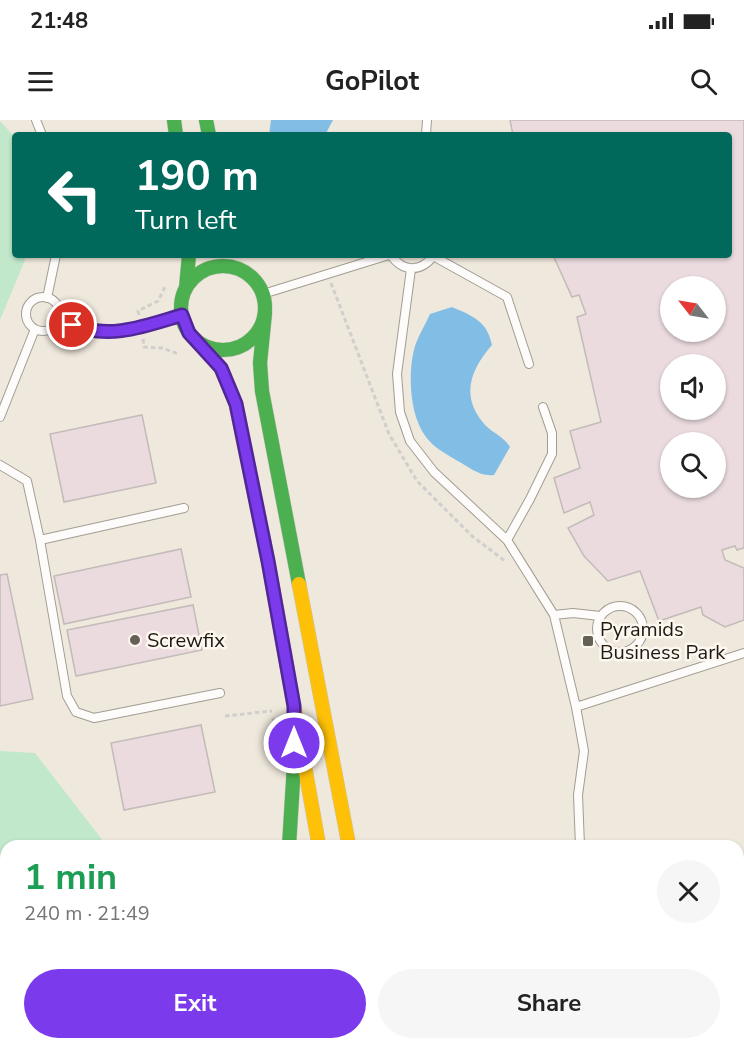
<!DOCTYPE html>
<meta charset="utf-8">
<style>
body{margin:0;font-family:"Nunito Sans",sans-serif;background:#f6f6f6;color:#222;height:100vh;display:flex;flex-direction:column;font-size:22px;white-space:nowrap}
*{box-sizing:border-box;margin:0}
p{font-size:20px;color:#767676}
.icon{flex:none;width:33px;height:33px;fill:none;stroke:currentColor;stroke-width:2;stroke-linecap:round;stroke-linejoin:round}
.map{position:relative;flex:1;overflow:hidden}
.side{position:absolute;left:0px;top:720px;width:744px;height:210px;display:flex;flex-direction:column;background:#fff;border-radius:18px 18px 0 0;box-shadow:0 2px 4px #0004}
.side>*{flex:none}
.top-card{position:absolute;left:12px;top:12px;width:720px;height:126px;border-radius:6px;box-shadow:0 2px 4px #0004;background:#00695c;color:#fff;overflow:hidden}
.needle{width:39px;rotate:301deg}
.buttons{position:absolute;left:660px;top:156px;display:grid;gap:12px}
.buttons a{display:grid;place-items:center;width:66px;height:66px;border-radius:50%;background:#fff;box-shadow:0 2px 4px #0004;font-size:30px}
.pin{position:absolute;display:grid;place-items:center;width:51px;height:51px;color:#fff;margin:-26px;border:3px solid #fff;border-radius:50%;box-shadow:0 2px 6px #0007}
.me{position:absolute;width:66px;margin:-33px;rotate:0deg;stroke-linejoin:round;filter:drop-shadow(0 0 4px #0008)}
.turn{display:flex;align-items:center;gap:21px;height:126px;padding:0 24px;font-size:27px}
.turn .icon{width:78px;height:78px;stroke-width:2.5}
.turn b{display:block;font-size:42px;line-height:51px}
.round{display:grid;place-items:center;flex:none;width:63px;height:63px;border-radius:32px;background:#f6f6f6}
.summary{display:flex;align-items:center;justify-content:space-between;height:102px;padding:0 24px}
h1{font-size:36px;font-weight:700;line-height:45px;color:#1e9e55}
.primary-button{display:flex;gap:12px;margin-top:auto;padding:12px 24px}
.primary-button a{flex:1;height:69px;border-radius:36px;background:#7c3aed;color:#fff;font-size:24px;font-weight:700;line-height:69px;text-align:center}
.primary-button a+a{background:#f6f6f6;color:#222}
.status{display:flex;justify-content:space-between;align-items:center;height:42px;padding:0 30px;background:#fff;direction:ltr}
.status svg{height:16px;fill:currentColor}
header{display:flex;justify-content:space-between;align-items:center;height:78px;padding:0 24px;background:#fff;font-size:27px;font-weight:700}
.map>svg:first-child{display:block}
.green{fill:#c1e8cb}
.water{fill:#82bde6}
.building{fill:#ebdbdf;stroke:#c2bbb9;stroke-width:1.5;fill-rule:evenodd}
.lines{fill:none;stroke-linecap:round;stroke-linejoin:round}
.lane-casing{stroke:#a29d93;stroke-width:10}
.fast-casing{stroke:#c8c4be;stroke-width:15}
.slow-casing{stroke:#c8c4be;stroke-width:15}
.jam-casing{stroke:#c8c4be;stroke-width:15}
.path{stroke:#d1cecb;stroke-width:3;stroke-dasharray:4.5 3;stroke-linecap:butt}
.lane{stroke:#fdfcfa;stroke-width:8}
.fast{stroke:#4caf50;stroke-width:14}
.slow{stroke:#ffc107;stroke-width:14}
.jam{stroke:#c62828;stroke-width:14}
.route-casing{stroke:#51269a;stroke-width:15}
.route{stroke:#7c3aed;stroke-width:10}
.poi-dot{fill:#666157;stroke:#fdf7ef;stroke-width:2}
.labels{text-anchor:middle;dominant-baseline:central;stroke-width:5;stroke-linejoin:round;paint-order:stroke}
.poi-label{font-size:20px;fill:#1d1810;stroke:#fdf7ef;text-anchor:start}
</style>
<div class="status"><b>21:48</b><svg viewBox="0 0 49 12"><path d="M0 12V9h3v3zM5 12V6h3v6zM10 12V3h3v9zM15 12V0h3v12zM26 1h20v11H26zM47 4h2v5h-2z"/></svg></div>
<header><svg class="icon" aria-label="menu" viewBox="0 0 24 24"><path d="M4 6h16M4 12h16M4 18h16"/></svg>GoPilot<svg class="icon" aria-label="search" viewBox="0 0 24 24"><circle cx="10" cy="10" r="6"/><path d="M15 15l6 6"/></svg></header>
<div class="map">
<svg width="744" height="930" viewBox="0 0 744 930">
<rect width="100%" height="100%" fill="#efe8dc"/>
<path class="green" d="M0,1L15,17V135H27L0,200Z
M0,631L35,633L107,726H6V847L0,842Z
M71,924H204L200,930H76Z
M230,924H333L334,930H227Z"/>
<path class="water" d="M271,0H333L325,15H269Z
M452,187C473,196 487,201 492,225C470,250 460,277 485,305C493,313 504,317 510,327L494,355C479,357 468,346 456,340C445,333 434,328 426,317C409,295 407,249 416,223C420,213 426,203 430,194Z"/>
<path class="building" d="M510,0H744V428L737,430L735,426L722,430L725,440L744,448V500L725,507L703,495L701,487L659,501L640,451L608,461L584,436L568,408L594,395L590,382L564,393L554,358L580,348L570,311L601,302L577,197L586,194L579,175L572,177L553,135H729V15H513ZM670,166H716V212H670ZM670,244H716V290H670ZM670,322H716V368H670Z
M142,295L156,363L64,382L50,314Z
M181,429L191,477L64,504L54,456Z
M7,454L33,579L0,586V455Z
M193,485L202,530L76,556L67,510Z
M201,605L215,672L124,690L111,623Z
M6,885V921L0,914L4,909L0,904V890Z
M16,924H43L36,930H21Z"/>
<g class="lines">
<g class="lane-casing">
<path id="lane" d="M36,0L42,15
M426,15L427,0
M391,135C403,153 422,152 434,135
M433,136L507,177L529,244
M411,149L397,254L400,292L410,321L434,352L507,420L554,495L576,587L584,631L578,675L580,726
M263,174L389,135
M26 194a17 17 0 1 1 34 0a17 17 0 1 1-34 0Z
M47,178L56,135
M59,199C68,203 77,208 85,210C118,218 151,204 182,195
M0,297L35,209
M0,345L27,361L40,420L184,388
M40,420L67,576L76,592L94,598L220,573
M507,420L530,379L552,334V313L543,287
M597 509a23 23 0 1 1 46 0a23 23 0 1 1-46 0Z
M554,495L573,493L600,496
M576,587L744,533
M738,859L744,858"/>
</g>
<g class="fast-casing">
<path id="fast" d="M174,0L176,15
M206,0L209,15
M181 188a42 42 0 1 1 84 0a42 42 0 1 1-84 0Z
M186,168L189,135
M265,193L260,243L262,271L299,464
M289,726L294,645
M375,924L376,930"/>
</g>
<g class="slow-casing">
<path id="slow" d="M195,219L221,248L236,284L268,441L319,726
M299,464L349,726
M346,924V930"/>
</g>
<g class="jam-casing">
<path id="jam" d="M213,930L217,924"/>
</g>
<path class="path" d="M331,163L389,314L417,361L472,416L505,441
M139,195L138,191L158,181L165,167
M143,219L144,227L162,228L179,234
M225,596L272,591
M273,598L277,634"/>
<use href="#lane" class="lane"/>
<use href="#fast" class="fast"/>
<use href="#slow" class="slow"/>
<use href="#jam" class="jam"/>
</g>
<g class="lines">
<g class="route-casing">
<path id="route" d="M72,205C110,220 145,206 182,195L189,213L221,248L236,284L268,441L294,586V623"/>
</g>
<use href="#route" class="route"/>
</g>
<g class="poi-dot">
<circle cx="135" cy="520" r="6"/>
<rect x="582" y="515" width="12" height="12" rx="3"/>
</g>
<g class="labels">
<g class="poi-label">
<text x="600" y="509">Pyramids<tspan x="600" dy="23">Business Park</tspan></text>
<text x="147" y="520">Screwfix</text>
</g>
</g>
</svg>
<div class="buttons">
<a><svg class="needle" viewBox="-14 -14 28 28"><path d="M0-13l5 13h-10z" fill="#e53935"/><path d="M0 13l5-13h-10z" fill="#767676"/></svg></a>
<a><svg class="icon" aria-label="sound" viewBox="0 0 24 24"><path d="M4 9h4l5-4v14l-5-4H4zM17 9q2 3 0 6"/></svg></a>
<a><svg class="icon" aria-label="search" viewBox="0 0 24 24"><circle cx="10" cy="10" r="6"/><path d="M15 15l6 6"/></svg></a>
</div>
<div class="pin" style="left:72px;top:205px;background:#d93025"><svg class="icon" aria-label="arrive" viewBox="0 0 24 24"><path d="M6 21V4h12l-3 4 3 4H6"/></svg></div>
<svg class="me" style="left:294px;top:623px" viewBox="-20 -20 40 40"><circle r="17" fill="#7c3aed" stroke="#fff" stroke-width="3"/><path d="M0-11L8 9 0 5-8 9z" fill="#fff"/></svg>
<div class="top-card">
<div class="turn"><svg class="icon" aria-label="left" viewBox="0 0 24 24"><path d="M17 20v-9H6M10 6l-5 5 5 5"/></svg><div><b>190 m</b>Turn left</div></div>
</div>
<section class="side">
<div class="summary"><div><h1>1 min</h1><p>240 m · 21:49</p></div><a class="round"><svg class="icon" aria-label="close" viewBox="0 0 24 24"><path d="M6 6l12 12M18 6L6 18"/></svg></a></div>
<div class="primary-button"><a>Exit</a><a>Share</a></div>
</section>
</div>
